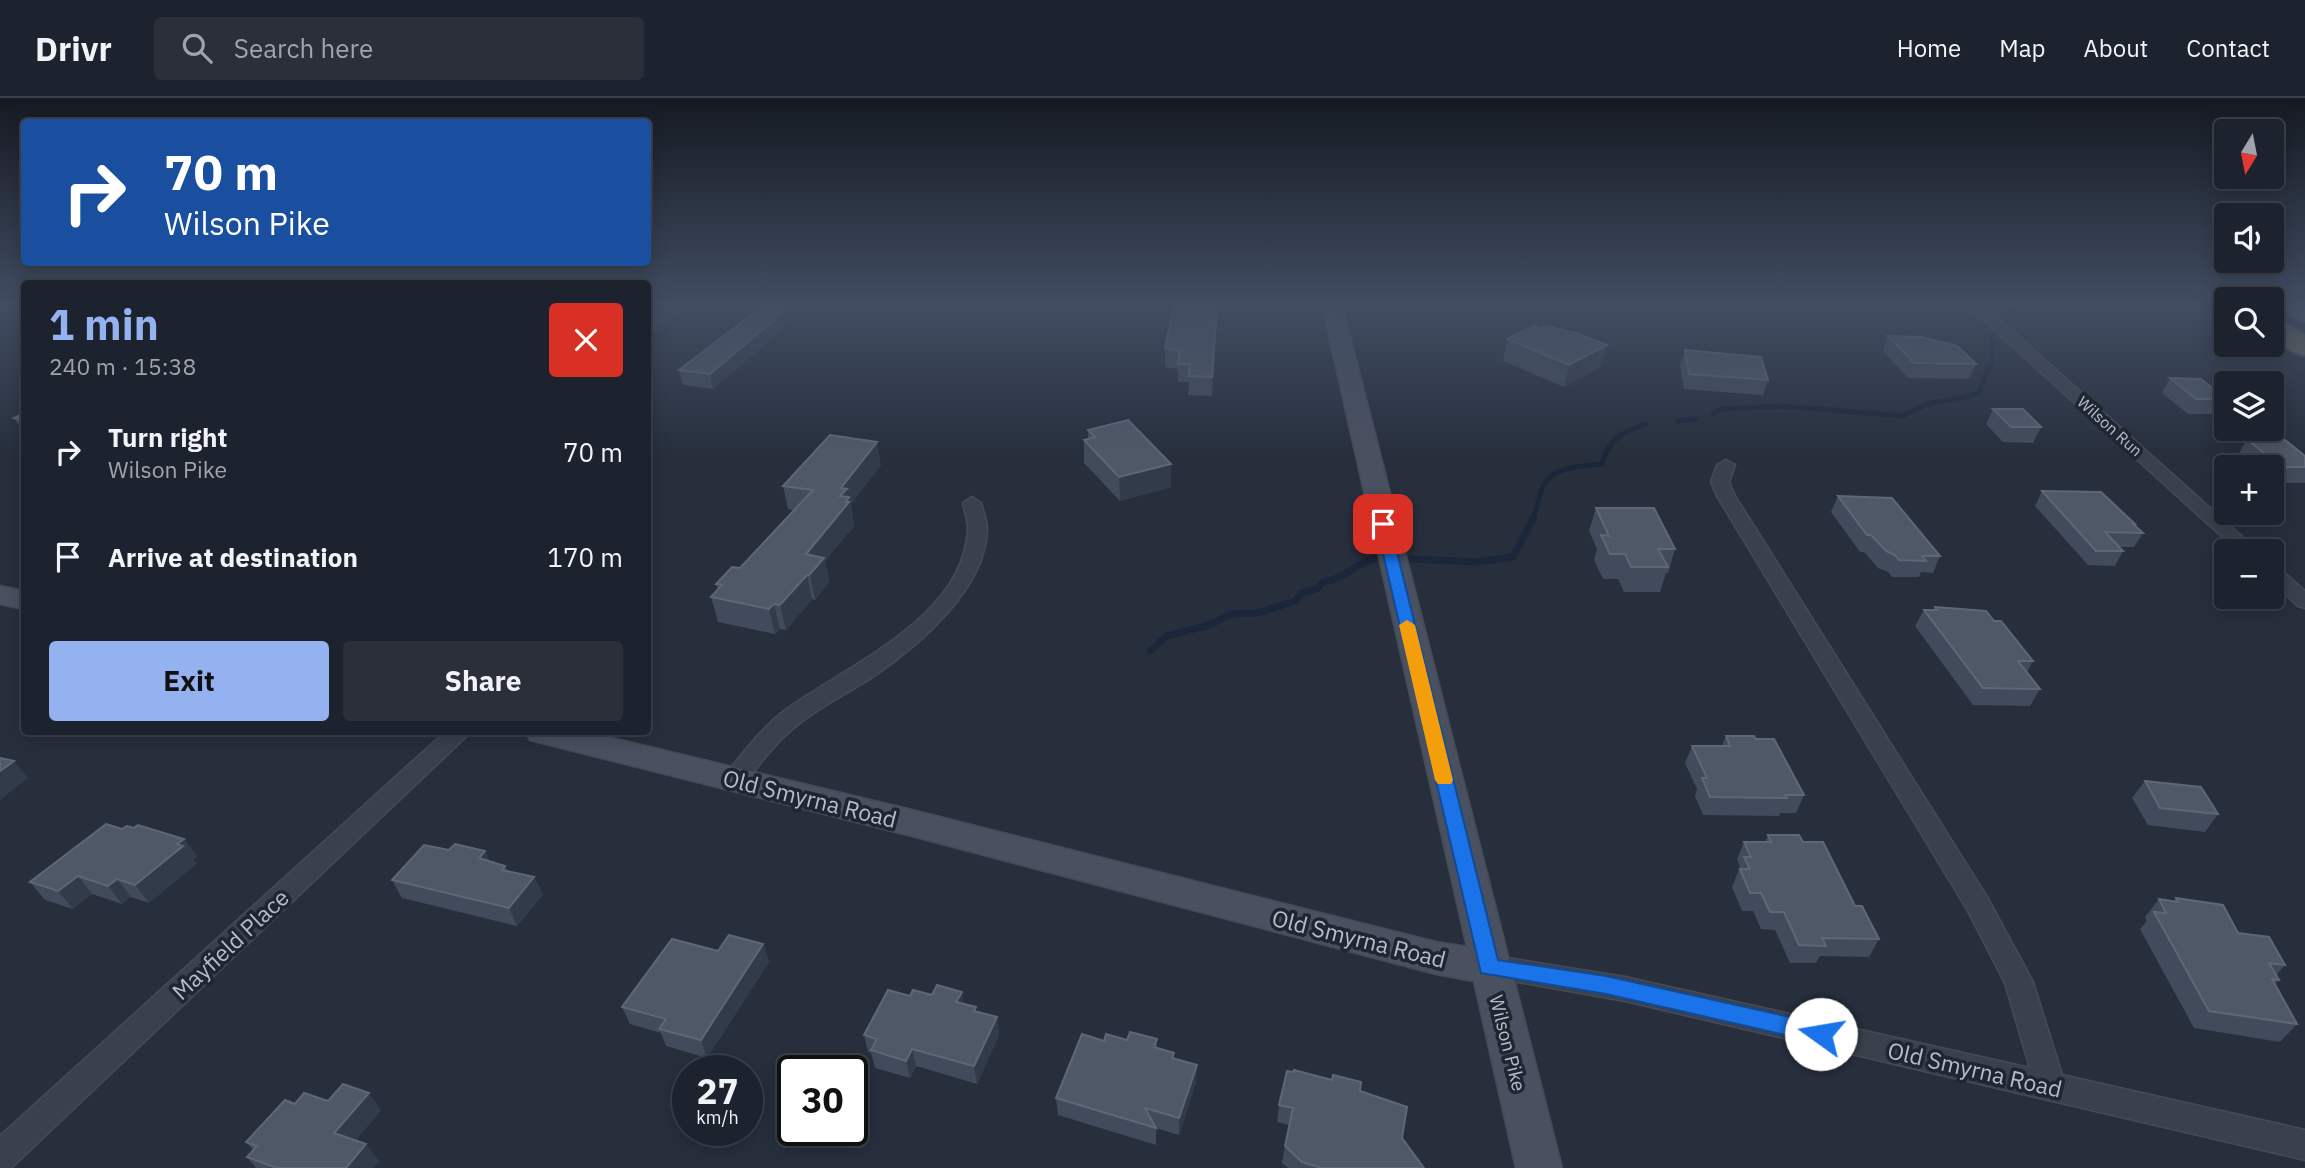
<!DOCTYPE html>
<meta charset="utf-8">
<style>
body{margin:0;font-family:"IBM Plex Sans",sans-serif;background:#2a2f3a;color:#f1f3f6;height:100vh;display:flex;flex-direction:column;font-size:26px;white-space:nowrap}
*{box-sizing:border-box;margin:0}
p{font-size:23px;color:#a0a4aa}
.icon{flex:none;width:38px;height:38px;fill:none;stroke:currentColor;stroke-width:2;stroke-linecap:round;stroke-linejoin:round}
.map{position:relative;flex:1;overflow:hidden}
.details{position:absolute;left:21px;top:182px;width:630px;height:455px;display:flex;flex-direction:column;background:#1d232e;border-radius:7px;box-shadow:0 4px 18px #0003,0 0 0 2px #3b404a}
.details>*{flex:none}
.hud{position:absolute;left:21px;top:21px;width:630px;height:147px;border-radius:7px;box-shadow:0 4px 18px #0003,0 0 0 2px #3b404a;background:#1a4fa0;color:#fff;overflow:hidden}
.needle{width:46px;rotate:190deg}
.buttons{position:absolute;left:2214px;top:21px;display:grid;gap:14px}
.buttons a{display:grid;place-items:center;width:70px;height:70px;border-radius:7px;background:#1d232e;box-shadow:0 4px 18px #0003,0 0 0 2px #3b404a;font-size:35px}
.speed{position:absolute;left:672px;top:957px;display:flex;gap:14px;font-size:35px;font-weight:700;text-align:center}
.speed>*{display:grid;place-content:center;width:91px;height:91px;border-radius:50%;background:#1d232e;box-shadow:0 4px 18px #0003,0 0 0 2px #3b404a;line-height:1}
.speed small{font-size:18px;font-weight:400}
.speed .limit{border:4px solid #111;border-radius:10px;background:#fff;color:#111}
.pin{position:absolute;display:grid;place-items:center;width:60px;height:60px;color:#fff;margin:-30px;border-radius:14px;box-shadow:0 4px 10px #0006}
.me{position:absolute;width:77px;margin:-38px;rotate:283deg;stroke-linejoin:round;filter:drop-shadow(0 0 5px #0008)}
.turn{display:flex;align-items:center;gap:24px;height:147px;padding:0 28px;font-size:32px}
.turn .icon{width:91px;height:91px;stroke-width:2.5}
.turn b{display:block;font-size:49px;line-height:60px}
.round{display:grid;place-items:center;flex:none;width:74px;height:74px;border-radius:7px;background:#2a2f3a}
.summary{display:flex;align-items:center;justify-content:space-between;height:119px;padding:0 28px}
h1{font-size:42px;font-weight:800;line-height:52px;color:#94b2f0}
.cta{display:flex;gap:14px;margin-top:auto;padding:14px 28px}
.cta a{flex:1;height:80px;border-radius:7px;background:#94b2f0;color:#111;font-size:28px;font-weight:800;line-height:80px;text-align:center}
.cta a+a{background:#2a2f3a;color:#f1f3f6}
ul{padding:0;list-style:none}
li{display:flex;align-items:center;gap:21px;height:105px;padding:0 28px}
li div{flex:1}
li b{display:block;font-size:26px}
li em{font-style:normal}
header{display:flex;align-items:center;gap:42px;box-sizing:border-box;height:98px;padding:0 35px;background:#1d232e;border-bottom:2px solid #3b404a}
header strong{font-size:33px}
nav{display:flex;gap:38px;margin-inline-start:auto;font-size:24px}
.search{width:490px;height:63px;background:#2a2f3a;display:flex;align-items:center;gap:18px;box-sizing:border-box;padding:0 24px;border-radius:7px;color:#a0a4aa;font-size:26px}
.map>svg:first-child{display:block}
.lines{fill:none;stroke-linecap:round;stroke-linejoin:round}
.stream-far1{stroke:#1a263a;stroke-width:5}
.stream{stroke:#1a263a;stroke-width:7}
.street-casing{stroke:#444a56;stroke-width:3}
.secondary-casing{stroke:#444a56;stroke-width:3}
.highway-casing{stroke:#454c58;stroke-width:4}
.street{fill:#3a414d;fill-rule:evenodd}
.secondary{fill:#495060;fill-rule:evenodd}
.highway{fill:#726a58;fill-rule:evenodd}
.wall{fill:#424b5b}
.shaded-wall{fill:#323b4a}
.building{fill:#4e5867;stroke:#5f6776;stroke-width:2}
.route{fill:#1a73e8;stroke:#114b97;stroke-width:2}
.slow{fill:#f59e0b}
.labels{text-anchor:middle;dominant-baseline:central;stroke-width:7;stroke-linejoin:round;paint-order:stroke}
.far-street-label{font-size:16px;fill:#b7bcc8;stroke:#1f2632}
.street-label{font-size:19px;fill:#b7bcc8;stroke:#1f2632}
.near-street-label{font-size:23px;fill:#b7bcc8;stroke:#1f2632}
</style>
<header>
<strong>Drivr</strong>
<div class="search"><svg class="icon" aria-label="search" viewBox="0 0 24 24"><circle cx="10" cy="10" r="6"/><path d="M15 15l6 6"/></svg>Search here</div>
<nav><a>Home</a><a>Map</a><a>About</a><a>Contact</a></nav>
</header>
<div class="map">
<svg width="2305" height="1070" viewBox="0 0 2305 1070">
<rect width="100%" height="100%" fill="#272f3d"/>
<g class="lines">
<path class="stream-far1" d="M2001,228L2018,207
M1713,315L1722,311L1782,308L1902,318L1928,306L1978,296L1992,263V240
M1678,323L1696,321
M1532,422C1538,411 1538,396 1545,385C1555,368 1585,368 1602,366C1609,340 1622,334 1646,326"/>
<path class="stream" d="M1411,461L1477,464L1513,459L1533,421
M1150,553L1167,538L1209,527L1231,516L1257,515L1295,503L1303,494L1317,491L1323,484C1345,481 1356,464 1377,460"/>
<g class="street-casing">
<path id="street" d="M670,207H686L653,232L648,233V223Z
M1962,207H1979L1990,213L2258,453H2238L1980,219Z
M1726,362L1735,367L1729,384L1735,398L1987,799L2033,884L2062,977L2305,1032V1062L1625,903L1479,877L1475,869L1479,861L1489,857L1625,879L2030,970L2005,885L1968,813L1717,398L1711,384L1717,367Z
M972,399L981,405C983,413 987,423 987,431C986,490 921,545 877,576C852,593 824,606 800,625C777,642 760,666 742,688L734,691L726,688L722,682L726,676C744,654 761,631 784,613C845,568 964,521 968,431C968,423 965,413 963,405Z
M2272,468L2279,470L2305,493V510L2298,508L2272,484Z
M445,634H471L11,1070H0V1038Z"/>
</g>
<g class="secondary-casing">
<path id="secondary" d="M1322,207H1342L1562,1070H1516L1474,883L1436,876L916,739L542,645L530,642L526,634H587L916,713L1436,844L1467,849Z
M0,488L24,493V511L0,506Z"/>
</g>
<g class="highway-casing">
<path id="highway" d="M2275,207H2305V224L2279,213Z
M2272,221L2282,223L2305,237V257L2295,255L2272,240Z"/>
</g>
<use href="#street" class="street"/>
<use href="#secondary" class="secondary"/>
<use href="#highway" class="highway"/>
</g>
<path class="wall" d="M764,207H794L796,220L713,291L683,287L679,272Z
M1218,207L1212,298L1188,297L1189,284H1178V271L1165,269V250Z
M1888,238L1976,266L1969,281L1908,280L1883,253Z
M1507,241L1601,269L1564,289L1503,263Z
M1685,252L1768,282L1763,297L1684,291L1680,267Z
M2170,280L2226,300V304L2218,316H2188L2162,295Z
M1993,311L2041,329L2033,345L2003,344L1986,326Z
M24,315V335L14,320Z
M1088,332L1171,366V389L1120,403L1084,365V342L1088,341Z
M2247,341L2305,369V385H2272V369H2253L2238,357Z
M881,367L851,406L854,428L825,463L829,484L815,502L812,501L786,532L780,531L775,536L718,524L711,499L718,492L716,486L740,470L794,412L788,411L783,388Z
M2042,393L2135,426V427L2143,435L2134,449H2119L2123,453L2115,468L2088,467L2035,408Z
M1838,398L1940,458L1933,475L1921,474L1919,479H1892L1888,474L1878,470L1864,454H1860L1831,414Z
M1596,410L1675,451L1668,475H1666L1660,494H1624L1618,481H1603L1594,462L1597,451L1589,433Z
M1935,509L1994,523L2033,563L2027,574L2040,591L2030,608L1973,607L1915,528L1924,512H1934Z
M1726,638L1756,641L1804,697L1796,715H1780L1779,718L1703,717L1695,698L1697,691L1685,665L1692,648H1722Z
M2145,683L2218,716L2205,734L2148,727L2132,700Z
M134,730L184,741L197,758L193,762L196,766L149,805L131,799L122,806L92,796L73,811L45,802L30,784Z
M1768,737L1803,744L1855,808L1879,841L1869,859L1820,858L1816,865H1790L1775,832L1761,831L1753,813H1742L1732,789L1740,769L1737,761L1744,744H1765Z
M490,763L505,768L508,773L534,779L543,797L517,828L402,800L392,782Z
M2176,800L2238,835L2285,867L2276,877L2279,882L2275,886L2297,926L2280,944L2194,930L2140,831L2147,823L2145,819L2159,801L2173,804Z
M763,846L769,864L707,960L666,948L661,935L630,926L622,909L718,853Z
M910,898L964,906L977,913L997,919L999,937L977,986L916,968L910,980L875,970L871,955L868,954L864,937Z
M1157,941V950L1174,955V960L1196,984L1179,1037L1156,1030V1047L1058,1017L1056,1000L1104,943Z
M1360,993L1402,1040L1424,1070H1288L1282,1065L1285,1048L1289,1027L1277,1024L1279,1007Z
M328,1003L381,1012L355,1043L379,1063L373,1070H256L247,1059L253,1052L246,1044Z"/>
<path class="shaded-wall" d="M792,207H794L796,220L713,291L710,276Z
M1218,207V214L1212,298V279Z
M1607,247L1601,269L1564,289L1569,267Z
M877,344L881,367L851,406L854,428L825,463L829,484L815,502L806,456L840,398L841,390Z
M1171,366V389L1120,403L1119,379Z
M807,477L812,501L786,532L780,507Z
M774,506L780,531L775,536L769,511Z
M14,663L28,680L0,702V673Z
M184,741L197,758L193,762L196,766L149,805L135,787Z
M485,753L494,771L479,760Z
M78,778L92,796L73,811L58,793Z
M534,779L543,797L517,828L509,810Z
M117,781L131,799L122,806L108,788Z
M763,846L769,864L707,960L701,942Z
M962,894L965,911L956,904Z
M997,919L999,937L977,986L974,968Z
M912,951L916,968L910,980L906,963Z
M1197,967L1196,984L1179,1037V1020Z
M369,995L381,1012L347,1052L334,1035Z
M366,1046L379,1063L373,1070H346Z"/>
<path class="building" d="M764,207H792L710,276L679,272Z
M1174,207H1217L1212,279L1189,278L1190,266H1178L1180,253L1165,250Z
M1534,228L1541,231L1546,228L1576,235L1607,247L1569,267L1507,241Z
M1888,238L1922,239L1957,248L1976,266L1914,265Z
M1685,252L1761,259L1768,282L1689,276Z
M2170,280L2201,281L2226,301H2196Z
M1993,311H2023L2041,329H2011Z
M24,315V322L14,320Z
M1128,322L1171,366L1119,379L1084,342L1095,339L1088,332Z
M830,337L877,344L841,390L847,391L840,398L849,399L846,404H849L806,456L824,460L809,477H807L780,507L774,506L769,511L711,499L722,487L716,486L732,469L740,470L813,392L783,388Z
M2247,341L2285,342L2305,358V369H2281Z
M2042,393L2101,394L2135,426H2133L2143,435L2105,434L2123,453H2096Z
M1838,398L1892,400L1940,458H1922L1926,463L1899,462L1895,457L1886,453L1871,437H1867Z
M1596,410H1654L1675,451H1658L1668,469H1631L1625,456H1610L1601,437L1609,438Z
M1935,509L1986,513L1994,523H2001L2033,563H2018L2040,591L1983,590L1924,512H1937Z
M1726,638H1754L1756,641H1774L1804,697H1785L1787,700L1710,699L1702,680H1707L1692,648H1730Z
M0,660L14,663L0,673Z
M2145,683L2201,689L2218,716L2160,710Z
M106,726L122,731L127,728L134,730L138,727L184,741L177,746L183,748L135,787L117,781L108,788L78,778L58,793L30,784Z
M1768,737H1799L1803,744H1823L1855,808H1862L1879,841L1822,840L1826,848L1799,847L1784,814H1770L1761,795H1750L1740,771H1750L1744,759H1751L1744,744H1771Z
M455,746L485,753L479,760L505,768L502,772L534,779L509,810L392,782L424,747L449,752Z
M2176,800L2223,807L2238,835L2269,839L2285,867L2269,865L2279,882L2272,881L2297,926L2209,913L2154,814L2166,815L2159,801L2178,804Z
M729,837L763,846L701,942L659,931L666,921L622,909L672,841L718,853Z
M937,887L962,894L956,904L976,909L974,913L997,919L974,968L912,951L906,963L871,952L877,941L864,937L888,892L910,898L913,892L932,897Z
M1130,934L1157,941L1154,949L1174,955L1172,960L1197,967L1179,1020L1145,1010L1156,1030L1056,1000L1082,936L1104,943L1106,936L1127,942Z
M1294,972L1332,982L1333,977L1361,984L1360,993L1407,1009L1402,1040L1424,1070H1322L1302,1064L1285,1048L1293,1010L1279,1007L1287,973L1294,974Z
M343,986L369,995L334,1035L366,1046L346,1070H277L247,1059L257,1048L246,1044L285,1002L295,1006L304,995L328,1003Z"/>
<linearGradient id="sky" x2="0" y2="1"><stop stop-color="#151a22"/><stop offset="0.58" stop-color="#414d62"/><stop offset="1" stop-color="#414d62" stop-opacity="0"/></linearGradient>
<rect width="2305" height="356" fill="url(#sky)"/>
<path class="route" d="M1383,422L1390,426L1498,862L1606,878L1821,926L1829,929L1832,936L1829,943L1821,945L1606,896L1481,875L1376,426Z"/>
<path class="slow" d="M1407,522L1415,527L1453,682L1451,686H1438L1435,682L1399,527Z"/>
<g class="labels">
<g class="far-street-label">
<text transform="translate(2110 328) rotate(42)">Wilson Run</text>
</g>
<g class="street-label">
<text transform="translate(1508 945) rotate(76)">Wilson Pike</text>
</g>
<g class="near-street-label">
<text transform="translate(810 700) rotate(14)">Old Smyrna Road</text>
<text transform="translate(1359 840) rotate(14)">Old Smyrna Road</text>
<text transform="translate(230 846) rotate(-43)">Mayfield Place</text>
<text transform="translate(1975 971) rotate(13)">Old Smyrna Road</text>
</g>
</g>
</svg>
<div class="buttons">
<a><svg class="needle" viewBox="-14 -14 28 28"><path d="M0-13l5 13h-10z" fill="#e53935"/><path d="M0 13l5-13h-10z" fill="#a0a4aa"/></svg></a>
<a><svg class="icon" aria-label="sound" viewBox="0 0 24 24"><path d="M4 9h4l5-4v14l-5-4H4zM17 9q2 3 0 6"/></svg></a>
<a><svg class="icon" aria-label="search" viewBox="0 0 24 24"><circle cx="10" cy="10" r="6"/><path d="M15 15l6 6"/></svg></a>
<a><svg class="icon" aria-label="layers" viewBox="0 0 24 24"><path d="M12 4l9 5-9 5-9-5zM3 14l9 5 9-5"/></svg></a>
<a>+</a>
<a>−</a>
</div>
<div class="speed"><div>27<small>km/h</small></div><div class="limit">30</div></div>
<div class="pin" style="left:1383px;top:426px;background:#d93025"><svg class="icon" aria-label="arrive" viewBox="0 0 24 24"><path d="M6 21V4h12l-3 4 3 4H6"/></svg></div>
<svg class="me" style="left:1821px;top:936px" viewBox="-20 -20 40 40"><circle r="19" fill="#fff"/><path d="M0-13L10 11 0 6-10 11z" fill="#1a73e8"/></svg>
<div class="hud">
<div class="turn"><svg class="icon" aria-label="right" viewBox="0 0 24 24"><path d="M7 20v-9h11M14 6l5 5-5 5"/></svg><div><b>70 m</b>Wilson Pike</div></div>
</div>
<section class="details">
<div class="summary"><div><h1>1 min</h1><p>240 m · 15:38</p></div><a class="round" style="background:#d93025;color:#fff"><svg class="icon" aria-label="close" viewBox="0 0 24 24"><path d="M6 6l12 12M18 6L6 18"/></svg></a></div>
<ul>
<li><svg class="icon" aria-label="right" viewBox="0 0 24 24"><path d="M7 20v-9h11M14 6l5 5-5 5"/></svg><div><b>Turn right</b><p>Wilson Pike</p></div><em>70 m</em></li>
<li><svg class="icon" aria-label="arrive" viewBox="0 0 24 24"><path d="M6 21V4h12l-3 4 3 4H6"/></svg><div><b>Arrive at destination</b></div><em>170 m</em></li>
</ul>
<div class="cta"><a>Exit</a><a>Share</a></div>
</section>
</div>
